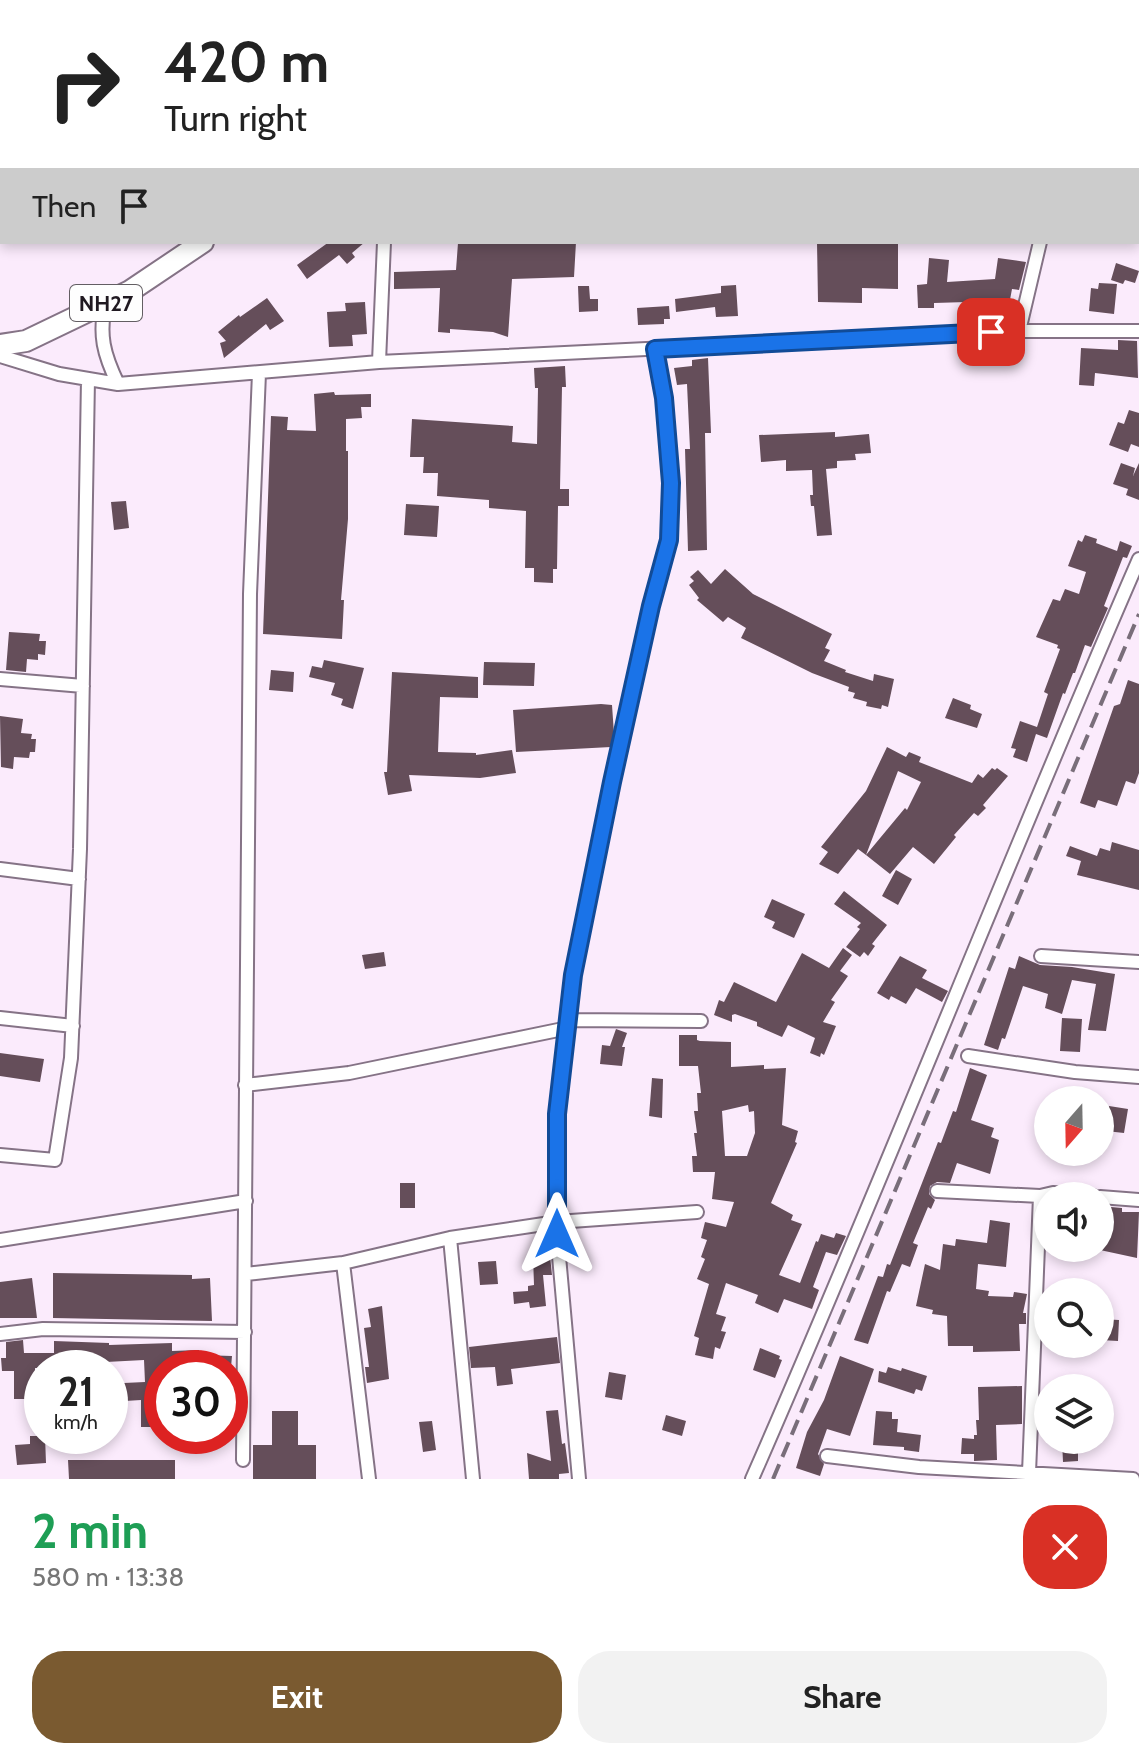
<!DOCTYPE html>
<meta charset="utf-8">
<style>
body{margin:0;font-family:Cabin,sans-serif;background:#f2f2f2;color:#222;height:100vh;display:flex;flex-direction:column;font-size:30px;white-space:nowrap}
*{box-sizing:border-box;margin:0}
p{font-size:26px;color:#767676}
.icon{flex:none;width:44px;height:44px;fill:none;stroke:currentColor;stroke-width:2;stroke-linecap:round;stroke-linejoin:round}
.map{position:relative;height:1479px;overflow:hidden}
.details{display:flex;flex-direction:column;background:#fff;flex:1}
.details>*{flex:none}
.guide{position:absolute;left:0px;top:0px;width:1140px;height:244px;box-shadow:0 4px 12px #0003;background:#fff;color:#222;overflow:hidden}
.needle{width:52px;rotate:200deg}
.tools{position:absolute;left:1034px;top:1086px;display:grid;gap:16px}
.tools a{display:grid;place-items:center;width:80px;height:80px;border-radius:50%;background:#fff;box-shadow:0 4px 12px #0003;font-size:40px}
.speed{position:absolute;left:24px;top:1350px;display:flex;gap:16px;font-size:40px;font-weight:700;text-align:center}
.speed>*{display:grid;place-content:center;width:104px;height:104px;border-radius:50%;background:#fff;box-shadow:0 4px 12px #0003;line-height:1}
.speed small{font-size:20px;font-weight:400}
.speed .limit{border:12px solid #d22;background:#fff;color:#111}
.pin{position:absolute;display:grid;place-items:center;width:68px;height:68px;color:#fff;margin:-34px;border-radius:16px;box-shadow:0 4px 12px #0006}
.me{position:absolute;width:88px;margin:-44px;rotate:0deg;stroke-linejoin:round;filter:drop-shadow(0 0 6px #0008)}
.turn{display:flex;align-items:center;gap:28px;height:168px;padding:0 32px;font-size:36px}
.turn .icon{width:104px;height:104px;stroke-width:2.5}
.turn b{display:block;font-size:56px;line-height:68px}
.then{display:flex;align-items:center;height:76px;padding:0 32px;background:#0003;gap:16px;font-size:30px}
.round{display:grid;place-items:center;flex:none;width:84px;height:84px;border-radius:32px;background:#f2f2f2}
.summary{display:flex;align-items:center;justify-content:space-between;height:136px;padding:0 32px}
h1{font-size:48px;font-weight:700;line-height:60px;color:#1e9e55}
.button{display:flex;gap:16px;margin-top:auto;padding:16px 32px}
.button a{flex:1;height:92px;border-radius:32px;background:#7a5a30;color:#fff;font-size:32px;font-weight:700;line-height:92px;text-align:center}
.button a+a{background:#f2f2f2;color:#222}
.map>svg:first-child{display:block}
.building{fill:#654e5a;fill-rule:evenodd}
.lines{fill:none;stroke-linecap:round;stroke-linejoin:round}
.minor-casing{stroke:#857386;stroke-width:16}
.trunk-casing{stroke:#857386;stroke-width:24}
.minor{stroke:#fff;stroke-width:12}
.trunk{stroke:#fff;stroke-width:20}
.rail{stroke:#796e7a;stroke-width:4;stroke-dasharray:16 8;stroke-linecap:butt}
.route-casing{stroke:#114b97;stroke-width:20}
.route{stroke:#1a73e8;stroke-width:14}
.labels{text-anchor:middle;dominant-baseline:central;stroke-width:8;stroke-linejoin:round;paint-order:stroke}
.shield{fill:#fefefe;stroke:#635e63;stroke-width:2}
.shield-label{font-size:22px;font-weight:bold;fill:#201921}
</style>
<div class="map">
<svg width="1139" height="1479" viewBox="0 0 1139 1479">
<rect width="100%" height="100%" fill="#fbebfc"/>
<path class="building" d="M329,242H365L352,253L355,257L347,264L339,255L307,279L297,265Z
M480,242H576L574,277L512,279L508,337L493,332L450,329V333L438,332L440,288L394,289V272L456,270L458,243L480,244Z
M817,242H898V289L862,288V303L818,302Z
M929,258L949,260L947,282L995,279L998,258L1026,262L1019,290L1012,289L1009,305L994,302L967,304V302L934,303V308H918L917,285L927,284Z
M1116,263L1139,271L1135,283L1125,280L1123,284L1111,280Z
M1099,283L1117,284L1114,314L1089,311L1091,288L1098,289Z
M736,285L738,316L716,317L715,307L676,312L675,299L721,293V286Z
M578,286H589L590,299H598V311L579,312Z
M267,298L284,321L270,330L266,324L224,358L220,343L226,341L218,332L239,315L240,317Z
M365,302L367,334L352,335L353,346L329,347L327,312L346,311L345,303Z
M669,306L670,319H664V324L638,325L637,308Z
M1118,340L1137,341L1138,378L1095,373L1094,386L1079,385L1081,348L1118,350Z
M708,358L711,433H705L707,550L688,551L685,449H690L687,384L677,385L674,368L692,366V360Z
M565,366L566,387H562L560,489H569V506H558L557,569H553V583L534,582V568H525L526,511L489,508V500L437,496L438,473H423L424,457H410L412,419L513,426L512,442L537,444L538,388H535L534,368Z
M334,392L335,395L371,394V407H361L362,418L346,419V451H348V519L341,600H344L342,639L263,634L271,416L288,417L287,430L316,431L314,394Z
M1129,410L1139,413V447L1131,444L1128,452L1109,445L1118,422L1124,424Z
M835,432V437L869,434L871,453L855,454L856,460L837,461V468L826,469L832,535L817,536L814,506H811L810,495H813L812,470L786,471V460L761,462L759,435Z
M1121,463L1135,468L1133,476L1139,463V500L1126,495L1128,489L1113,484Z
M126,501L129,528L114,530L111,502Z
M406,504L439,506L437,537L404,535Z
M1085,535L1097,539L1096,543L1117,551L1120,541L1132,546L1127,558L1123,557L1104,606L1108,608L1091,647L1085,645L1075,673H1073L1065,694L1063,693L1047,738L1036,734L1027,762L1013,757L1016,749L1011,748L1020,721L1037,727L1048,694L1044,692L1060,649L1057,648L1058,645L1036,637L1053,599L1060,601L1065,589L1079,594L1086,572L1068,566L1078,540L1082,542Z
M725,569L753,594L832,634L825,648L830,650L824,661L846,670L845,672L873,681L874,674L894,679L888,707L882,705L881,709L866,706L867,702L853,698L855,693L848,691L849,687L812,673L741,638L746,628L728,617L723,622L697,600L699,598L689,585L694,581L690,577L698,570L711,584Z
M9,632L40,634L39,641H46L45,655L38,654V660L27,659L26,672L6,670Z
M324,660L364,668L353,709L341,705L343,699L331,695L335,683L309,677L312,666L322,668Z
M484,662L535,663L534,686L483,685Z
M271,670L294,672L293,692L269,690Z
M392,672L478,677V698L440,697L438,752L476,753V755L512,750L516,773L480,778L409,775L412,791L388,795L384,772H387Z
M1128,680L1139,684V773L1135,784L1126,781L1117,806L1098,800L1095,808L1080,803L1114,706L1120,704Z
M953,698L971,705L970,709L982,714L977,728L945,718Z
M601,704L612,705L614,734L611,747L516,752L513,710Z
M0,716L23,719L21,733L32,734L31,739H36L35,752H30L29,758L14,757L13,769L1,767Z
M887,747L906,757L909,752L921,757L919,762L972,783L978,774L983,778L992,768L995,770L997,768L1008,776L983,805L986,808L978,816L974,813L954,835L956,837L934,864L913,847L890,874L866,855L905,808L907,810L921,782L898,771L866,855L858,849L838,874L819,864L828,852L821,847L866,791Z
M1112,842L1139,850V890L1077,875L1081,861L1066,856L1070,846L1097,856L1100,848L1110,851Z
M896,870L912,879L898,905L882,896Z
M844,891L887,925L872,944L875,946L868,956L864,952L860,957L846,947L860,929L857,927L861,923L834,904Z
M772,899L805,914L794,938L772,928L775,922L764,917Z
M843,948L852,955L840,971L848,976L831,1000L835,1002L823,1022L836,1026L824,1055L821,1053L820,1057L810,1053L815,1038L788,1025L782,1037L757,1026V1022L735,1014L732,1015V1022L714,1015L719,1000L724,1002L734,982L776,1002L802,953L829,968Z
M384,952L386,966L365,969L362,955Z
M900,956L927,970L922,978L948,991L942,1002L916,988L906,1004L891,996L889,1000L877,993Z
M1019,956L1040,965L1072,967L1115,974L1106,1031L1088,1030L1096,984L1072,980L1062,1014L1045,1008L1048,994L1023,986L1005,1039L1002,1038L998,1050L984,1045L1009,967L1015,969Z
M1062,1018L1082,1019L1080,1052L1060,1051Z
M616,1029L627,1033L622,1047H625L622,1066L600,1064L602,1045L610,1046Z
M679,1035H697V1040L700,1041L731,1042V1067L764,1065V1069L786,1068L782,1125L798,1131L795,1142L797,1143L771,1203L793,1215L791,1220L802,1224L779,1275L800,1283L816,1241L818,1242L821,1234L834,1238L836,1233L846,1236L837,1255L826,1252L813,1287L819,1290L812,1309L784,1299L778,1313L755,1303L758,1295L726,1283L716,1314L726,1317L721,1331L726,1332L720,1349L715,1347L713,1359L695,1355L699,1338L694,1336L709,1284L697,1279L705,1259L701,1257L707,1240L701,1238L705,1222L726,1227L734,1202L712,1199L715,1172H693L692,1156H697L694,1133H697L694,1111H698L697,1093H701L698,1066H679ZM748,1105L749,1112L754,1111L755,1133L747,1156H725L722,1111Z
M0,1053L44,1059L40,1082L0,1076Z
M970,1068L987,1075L971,1120L994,1128L991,1137L999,1140L990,1174L957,1163L950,1183L937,1182L930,1186L929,1194L935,1200L931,1209L928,1207L913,1243L918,1245L910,1267L902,1264L890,1292L887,1291L868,1344L854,1340L878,1276L883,1277L887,1264L890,1265L938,1142L941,1143L953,1111L956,1112Z
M652,1078L663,1079L662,1118L649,1116Z
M1109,1106L1128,1109L1124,1133L1106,1131Z
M400,1183H415V1208H400Z
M1100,1206L1122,1208V1212H1139L1137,1258L1100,1250Z
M990,1220L1010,1223L1006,1267L978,1264L976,1289L989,1291L988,1296L1013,1297L1014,1292L1027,1294L1023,1313H1026V1324H1019L1020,1351L973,1352V1346H948L947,1316L932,1314L933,1310L916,1306L925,1264L940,1270L943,1244L955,1246L956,1239L987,1243Z
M533,1256H550L552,1275H543L546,1306L530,1308L529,1302L514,1304L513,1292L528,1291V1286L534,1285Z
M496,1261L498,1284L480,1285L478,1262Z
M53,1273L192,1275V1279L210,1278L212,1321L53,1318Z
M32,1278L37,1318H0V1282Z
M382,1306L389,1379L367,1383L365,1367H369L364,1328L371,1327L368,1309Z
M1100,1319L1119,1320L1118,1341L1100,1340Z
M557,1337L560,1363L511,1369L513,1384L497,1386L495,1367L471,1368L469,1347Z
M23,1340L24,1353H54V1341L109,1343V1345L172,1343V1351L199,1350V1355L232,1356L231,1367L162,1368V1400H154V1427H141V1400L125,1401L124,1383L145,1382L144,1360L87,1363L88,1368H35V1399H14V1371H2L1,1358H6V1342Z
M760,1348L780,1356L779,1359L782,1360L775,1378L753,1370Z
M840,1356L874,1369L850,1436L827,1429L818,1454L824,1464L820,1476L796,1468L807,1432L824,1400Z
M888,1367L901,1371L902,1368L927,1376L922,1391L916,1389L914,1394L878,1382L879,1371L886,1373Z
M609,1372L626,1375L622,1400L605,1397Z
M1022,1386V1424L996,1425L997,1460L974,1461V1454H961L962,1438L974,1439V1435H977L976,1420H979L978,1387Z
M558,1410L562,1444L565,1443L569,1473L559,1474V1479H529L527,1453L551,1461L546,1411Z
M272,1411H298V1445H316V1479H253V1445H272Z
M876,1411L892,1412V1419H898L897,1432L921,1435L919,1452L904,1450V1447L873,1445Z
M666,1415L686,1421L682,1436L662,1430Z
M432,1421L436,1450L423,1452L419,1422Z
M30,1436H45L46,1463L17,1465L15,1445L30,1444Z
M1062,1440H1078V1461L1063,1462Z
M68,1460H175V1479H69Z"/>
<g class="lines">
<g class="minor-casing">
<path id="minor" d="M978,2L979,0
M1138,13L1139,11
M106,303C98,334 104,355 118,384
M1019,331L1040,242
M0,356L59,374L118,384L379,362L1019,331H1139
M379,362L384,242
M0,679L83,686
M0,869L79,879
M1041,956L1139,962
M0,1018L73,1026
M569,1020L701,1021
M968,1056L1075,1072L1139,1077
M245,1085L349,1073L568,1028
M0,1155L55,1160L71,1058L80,849L88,379
M937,1191L1040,1196
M1100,1197L1139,1200
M450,1238L473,1479
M0,1240L246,1201
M343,1263L369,1479
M246,1274L343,1263L450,1238L557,1222L697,1212
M0,1334L43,1329L245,1332
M827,1456L919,1467L1133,1479
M243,1460L250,594L259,373
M1029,1473L1040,1196L1053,1193L1093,1196
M579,1479L557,1234V1114L573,975L606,811L651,606L669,540L671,483L664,398L655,349
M752,1479C886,1174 1006,864 1139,559"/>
</g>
<g class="trunk-casing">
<path id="trunk" d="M522,2L525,0
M0,345L26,341L130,291L203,242"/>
</g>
<use href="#minor" class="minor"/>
<use href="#trunk" class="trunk"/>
<path class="rail" d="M773,1479L1139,614"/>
</g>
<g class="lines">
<g class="route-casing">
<path id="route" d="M557,1234V1114L573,975L612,782L651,606L669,540L671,483L664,398L655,349L991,332"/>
</g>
<use href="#route" class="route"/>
</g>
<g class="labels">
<rect class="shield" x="70" y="285" width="72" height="36" rx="6"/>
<g class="shield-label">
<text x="106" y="303">NH27</text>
</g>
</g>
</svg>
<div class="tools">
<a><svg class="needle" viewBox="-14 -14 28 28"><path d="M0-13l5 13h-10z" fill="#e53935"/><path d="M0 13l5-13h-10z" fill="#767676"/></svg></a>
<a><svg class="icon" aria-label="sound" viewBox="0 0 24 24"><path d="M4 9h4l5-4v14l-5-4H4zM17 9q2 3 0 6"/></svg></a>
<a><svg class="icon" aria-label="search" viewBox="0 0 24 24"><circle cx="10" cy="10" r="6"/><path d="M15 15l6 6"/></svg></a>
<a><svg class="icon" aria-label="layers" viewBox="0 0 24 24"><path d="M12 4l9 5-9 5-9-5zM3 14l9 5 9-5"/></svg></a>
</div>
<div class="speed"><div>21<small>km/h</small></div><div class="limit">30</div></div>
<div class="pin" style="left:991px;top:332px;background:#d93025"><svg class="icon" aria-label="arrive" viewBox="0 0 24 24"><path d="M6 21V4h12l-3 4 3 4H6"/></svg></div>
<svg class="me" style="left:557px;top:1234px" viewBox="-20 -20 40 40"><path d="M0-17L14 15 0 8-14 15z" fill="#1a73e8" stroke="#fff" stroke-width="4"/></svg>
<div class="guide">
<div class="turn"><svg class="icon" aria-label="right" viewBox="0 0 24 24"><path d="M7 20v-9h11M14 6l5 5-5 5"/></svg><div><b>420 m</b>Turn right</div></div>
<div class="then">Then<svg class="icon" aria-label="arrive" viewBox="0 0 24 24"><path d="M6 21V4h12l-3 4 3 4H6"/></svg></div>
</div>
</div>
<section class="details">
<div class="summary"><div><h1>2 min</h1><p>580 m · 13:38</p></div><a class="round" style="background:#d93025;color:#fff"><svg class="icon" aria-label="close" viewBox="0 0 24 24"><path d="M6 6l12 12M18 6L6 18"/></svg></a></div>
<div class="button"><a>Exit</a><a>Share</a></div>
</section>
